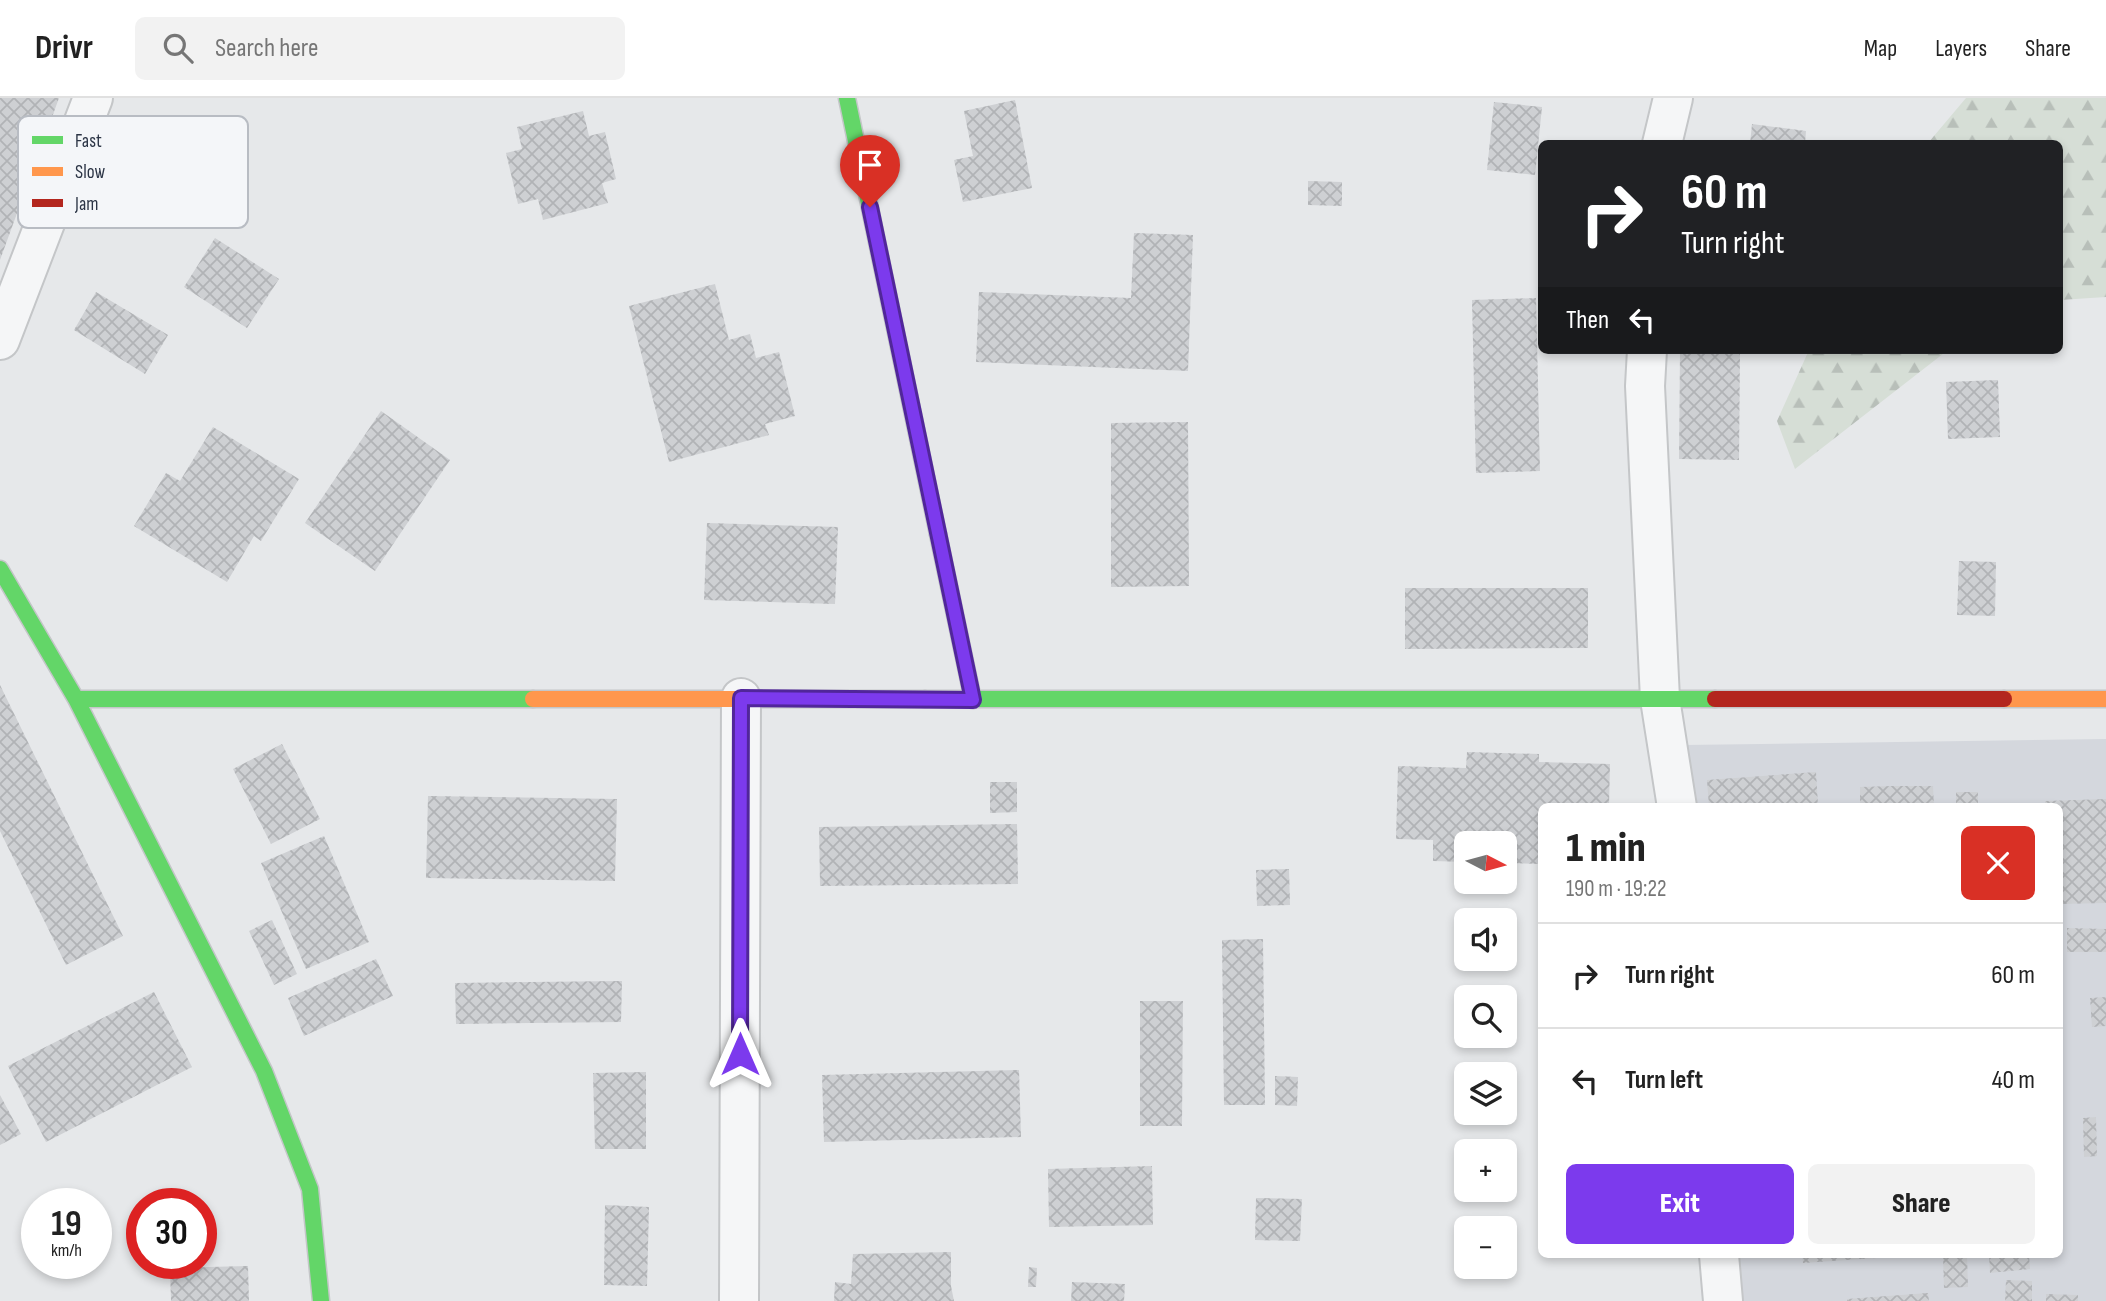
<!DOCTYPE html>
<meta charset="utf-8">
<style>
body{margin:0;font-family:"Sofia Sans Condensed",sans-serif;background:#f2f2f2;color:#222;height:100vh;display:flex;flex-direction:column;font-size:26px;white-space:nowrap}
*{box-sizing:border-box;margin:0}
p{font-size:23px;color:#767676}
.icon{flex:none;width:38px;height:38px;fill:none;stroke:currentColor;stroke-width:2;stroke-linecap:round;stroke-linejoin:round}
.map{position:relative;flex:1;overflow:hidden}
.details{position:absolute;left:1538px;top:705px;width:525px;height:455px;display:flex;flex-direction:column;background:#fff;border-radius:10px;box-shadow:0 4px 10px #0003}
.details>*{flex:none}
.hud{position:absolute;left:1538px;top:42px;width:525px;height:214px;border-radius:10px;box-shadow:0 4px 10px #0003;background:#202124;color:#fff;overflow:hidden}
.needle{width:46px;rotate:96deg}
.controls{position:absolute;left:1454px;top:733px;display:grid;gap:14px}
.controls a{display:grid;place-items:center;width:63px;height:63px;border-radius:10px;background:#fff;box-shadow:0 4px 10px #0003;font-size:35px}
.speed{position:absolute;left:21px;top:1090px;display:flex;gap:14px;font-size:35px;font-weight:700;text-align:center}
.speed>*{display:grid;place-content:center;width:91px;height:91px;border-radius:50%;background:#fff;box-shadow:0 4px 10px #0003;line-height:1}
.speed small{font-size:18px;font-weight:400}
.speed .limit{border:10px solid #d22;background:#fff;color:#111}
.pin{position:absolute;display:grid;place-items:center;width:60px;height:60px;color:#fff;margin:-72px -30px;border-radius:50% 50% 50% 0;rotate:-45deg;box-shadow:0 0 7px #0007}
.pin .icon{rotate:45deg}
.me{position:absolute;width:77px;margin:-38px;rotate:0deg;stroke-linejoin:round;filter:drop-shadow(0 0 5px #0008)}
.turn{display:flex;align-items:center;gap:24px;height:147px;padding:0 28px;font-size:32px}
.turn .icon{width:91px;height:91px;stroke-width:2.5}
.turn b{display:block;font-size:49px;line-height:60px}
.then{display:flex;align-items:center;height:66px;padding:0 28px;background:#0003;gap:14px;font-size:26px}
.round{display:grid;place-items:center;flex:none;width:74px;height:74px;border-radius:10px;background:#f2f2f2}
.overview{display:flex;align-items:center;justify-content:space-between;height:119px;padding:0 28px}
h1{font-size:42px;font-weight:800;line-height:52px}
.action{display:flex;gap:14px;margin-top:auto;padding:14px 28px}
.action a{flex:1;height:80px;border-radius:10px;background:#7c3aed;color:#fff;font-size:28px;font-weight:800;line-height:80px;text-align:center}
.action a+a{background:#f2f2f2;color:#222}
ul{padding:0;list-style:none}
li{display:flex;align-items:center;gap:21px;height:105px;padding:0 28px;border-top:2px solid #e0e0e0}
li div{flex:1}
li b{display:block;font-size:26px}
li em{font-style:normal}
header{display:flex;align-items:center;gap:42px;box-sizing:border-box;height:98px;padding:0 35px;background:#fff;border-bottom:2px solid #e0e0e0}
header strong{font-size:33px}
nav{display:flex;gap:38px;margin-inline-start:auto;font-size:24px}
.search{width:490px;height:63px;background:#f2f2f2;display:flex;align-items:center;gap:18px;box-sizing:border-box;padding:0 24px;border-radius:10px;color:#767676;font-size:26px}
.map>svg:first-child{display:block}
.built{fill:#d4d7dd}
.forest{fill:url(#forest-firs)}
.building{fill:url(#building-cross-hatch)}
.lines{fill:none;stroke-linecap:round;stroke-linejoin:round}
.street-casing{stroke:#c4c6c8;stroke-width:42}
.fast-casing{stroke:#c4c6c8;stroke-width:19}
.slow-casing{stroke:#c4c6c8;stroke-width:19}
.jam-casing{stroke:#c4c6c8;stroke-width:19}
.street{stroke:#f5f6f7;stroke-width:38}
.fast{stroke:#63d668;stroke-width:16}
.slow{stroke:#ff974d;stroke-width:16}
.jam{stroke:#b3261e;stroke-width:16}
.route-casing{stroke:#51269a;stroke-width:18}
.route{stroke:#7c3aed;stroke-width:12}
.key{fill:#f4f6f9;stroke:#b8bcc3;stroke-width:2}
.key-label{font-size:19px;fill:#2b3445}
</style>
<header>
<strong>Drivr</strong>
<div class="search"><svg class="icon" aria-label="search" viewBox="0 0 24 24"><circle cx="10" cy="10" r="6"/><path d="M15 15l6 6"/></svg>Search here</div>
<nav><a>Map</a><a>Layers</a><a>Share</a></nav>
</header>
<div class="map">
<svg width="2106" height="1203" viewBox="0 0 2106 1203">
<defs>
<pattern id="forest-firs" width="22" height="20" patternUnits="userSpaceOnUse" patternTransform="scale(1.75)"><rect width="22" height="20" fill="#d6ded6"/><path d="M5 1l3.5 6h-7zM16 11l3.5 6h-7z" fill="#b8bfb9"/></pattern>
<pattern id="building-cross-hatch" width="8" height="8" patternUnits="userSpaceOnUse" patternTransform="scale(1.75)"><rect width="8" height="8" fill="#ced0d3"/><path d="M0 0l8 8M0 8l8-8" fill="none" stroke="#b1b3b6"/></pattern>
</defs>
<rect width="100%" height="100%" fill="#e6e8ea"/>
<path class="built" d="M2106,641V1203H1738L1734,1157H2060V709H1690L1684,647Z"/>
<path class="forest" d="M1966,0H2106V199L2060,202V46L1928,45Z
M1809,252H1948L1795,371L1777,323Z"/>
<path class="building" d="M0,0H59L0,162Z
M1015,2L1032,90L963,104L954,62L973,58L964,13Z
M1494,4L1542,9L1535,77L1487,72Z
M583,13L589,38L605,34L616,81L602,85L608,105L543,122L538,101L518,106L506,55L522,51L517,29Z
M1752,26L1806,33L1805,46H1750Z
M1308,83L1342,84V108L1308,107Z
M1134,135L1193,137L1188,273L976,264L979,194L1131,200Z
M215,140L279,181L247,230L184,189Z
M715,186L729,242L750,236L756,260L779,254L795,318L765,326L769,337L669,364L629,208Z
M96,194L168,237L145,276L74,232Z
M1536,200L1540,373L1476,375L1472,202Z
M1680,252H1740L1739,362L1679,361Z
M1998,282L2000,339L1948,341L1946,284Z
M381,313L450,362L375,473L305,425Z
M1188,324L1189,488L1111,489V325Z
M213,329L299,381L261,443L254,438L227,484L134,428L166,375L180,383Z
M707,425L838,429L835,506L704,502Z
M1959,463L1996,464L1995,518L1957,517Z
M1405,490H1588V550L1405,551Z
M0,587L123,838L66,867L0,733Z
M282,646L320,721L271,746L233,671Z
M1467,654L1539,656V664L1610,666L1609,709H1542V766L1505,765V746H1466V764L1433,763V742L1396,741L1398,668L1466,670Z
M1816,674L1818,707L1709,709L1707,682Z
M990,684H1017V714L990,715Z
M1892,688H1933L1934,709H1860V689Z
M1956,694H1978V709H1956Z
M428,698L617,701L615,783L426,780Z
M2106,701V805L2060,806V709H2045V703Z
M1017,726L1018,786L820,788L819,729Z
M324,738L369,844L306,871L261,765Z
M1289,771L1290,807L1257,808L1256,772Z
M272,822L297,876L274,887L249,833Z
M2067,830L2106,831V854H2067Z
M1263,841L1265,1007H1224L1222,842Z
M376,861L393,898L304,938L288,900Z
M622,883L621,924L456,926L455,885Z
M154,894L192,969L46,1044L8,968Z
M2106,899V928L2092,929L2090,900Z
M1140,903H1183L1182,1028H1140Z
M1019,972L1021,1039L824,1044L822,977Z
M646,974V1051H595L593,975Z
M1275,978L1298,979L1297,1008L1275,1007Z
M0,997L21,1036L0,1047Z
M2096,1019L2097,1058L2084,1059L2083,1020Z
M1152,1068L1153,1127L1049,1129L1048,1071Z
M1256,1100L1302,1101L1300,1143L1255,1142Z
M605,1107L649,1109L647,1188L604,1187Z
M951,1154V1188L954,1203H834L835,1184L851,1186L853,1156Z
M1802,1157H1891V1159L1803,1165Z
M1943,1157H1967L1968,1189L1944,1190Z
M1989,1157H2029L2030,1171L1990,1175Z
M248,1168L249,1203H171L170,1170Z
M1029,1169L1037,1170L1036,1189H1028Z
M2006,1182L2032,1183V1203H2005Z
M1072,1184L1125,1186L1124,1203H1071Z
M1928,1195L1929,1203H1847V1201Z
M2046,1196L2078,1197V1203H2046Z"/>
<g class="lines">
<g class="street-casing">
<path id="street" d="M1662,46L1673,0
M0,242L93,0
M1647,252L1645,288L1660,601L1677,709
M1719,1157L1723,1203
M739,1203L741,600"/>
</g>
<g class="fast-casing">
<path id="fast" d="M847,0L938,436
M0,471L76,601L264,973L310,1091L321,1203
M76,601H533
M925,601H1715"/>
</g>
<g class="slow-casing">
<path id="slow" d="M938,436L973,602
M533,601H925
M2004,601H2106"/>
</g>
<g class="jam-casing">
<path id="jam" d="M1715,601H2004"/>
</g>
<use href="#street" class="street"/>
<use href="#fast" class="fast"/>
<use href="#slow" class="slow"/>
<use href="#jam" class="jam"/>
</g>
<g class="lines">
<g class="route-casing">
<path id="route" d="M740,956L741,600L973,602L870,109"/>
</g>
<use href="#route" class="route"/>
</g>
<rect x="18" y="18" width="230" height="112" rx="10" class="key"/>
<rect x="32" y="38" width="31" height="8" fill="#63d668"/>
<rect x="32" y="69" width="31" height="9" fill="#ff974d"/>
<rect x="32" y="101" width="31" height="8" fill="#b3261e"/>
<g class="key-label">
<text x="75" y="49">Fast</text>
<text x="75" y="80">Slow</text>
<text x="75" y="112">Jam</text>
</g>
</svg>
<div class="controls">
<a><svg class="needle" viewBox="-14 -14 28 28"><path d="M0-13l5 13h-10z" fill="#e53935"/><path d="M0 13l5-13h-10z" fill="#767676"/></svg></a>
<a><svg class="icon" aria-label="sound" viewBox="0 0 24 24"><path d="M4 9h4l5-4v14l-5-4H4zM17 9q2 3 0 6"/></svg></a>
<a><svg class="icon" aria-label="search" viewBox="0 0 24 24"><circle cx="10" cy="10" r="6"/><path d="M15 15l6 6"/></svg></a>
<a><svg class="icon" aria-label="layers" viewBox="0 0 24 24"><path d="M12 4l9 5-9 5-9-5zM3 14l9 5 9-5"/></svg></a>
<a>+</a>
<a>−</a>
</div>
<div class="speed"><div>19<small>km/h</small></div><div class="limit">30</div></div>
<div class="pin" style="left:870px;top:109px;background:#d93025"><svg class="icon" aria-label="arrive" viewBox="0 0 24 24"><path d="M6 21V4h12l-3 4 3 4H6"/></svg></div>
<svg class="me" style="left:740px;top:956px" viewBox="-20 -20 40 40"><path d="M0-17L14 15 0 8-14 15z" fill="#7c3aed" stroke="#fff" stroke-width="4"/></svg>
<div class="hud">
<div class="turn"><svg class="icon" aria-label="right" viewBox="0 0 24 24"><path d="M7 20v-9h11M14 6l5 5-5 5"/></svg><div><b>60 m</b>Turn right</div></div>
<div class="then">Then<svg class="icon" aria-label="left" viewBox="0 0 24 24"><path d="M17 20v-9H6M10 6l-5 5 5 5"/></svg></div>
</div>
<section class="details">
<div class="overview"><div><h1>1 min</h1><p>190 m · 19:22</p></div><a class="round" style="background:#d93025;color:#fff"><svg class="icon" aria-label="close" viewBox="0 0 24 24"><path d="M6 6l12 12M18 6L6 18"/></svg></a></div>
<ul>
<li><svg class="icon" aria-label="right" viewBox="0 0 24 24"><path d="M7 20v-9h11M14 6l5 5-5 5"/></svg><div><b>Turn right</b></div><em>60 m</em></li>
<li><svg class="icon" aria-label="left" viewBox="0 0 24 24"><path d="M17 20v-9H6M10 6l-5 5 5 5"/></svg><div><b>Turn left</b></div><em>40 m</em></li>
</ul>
<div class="action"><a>Exit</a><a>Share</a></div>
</section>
</div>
